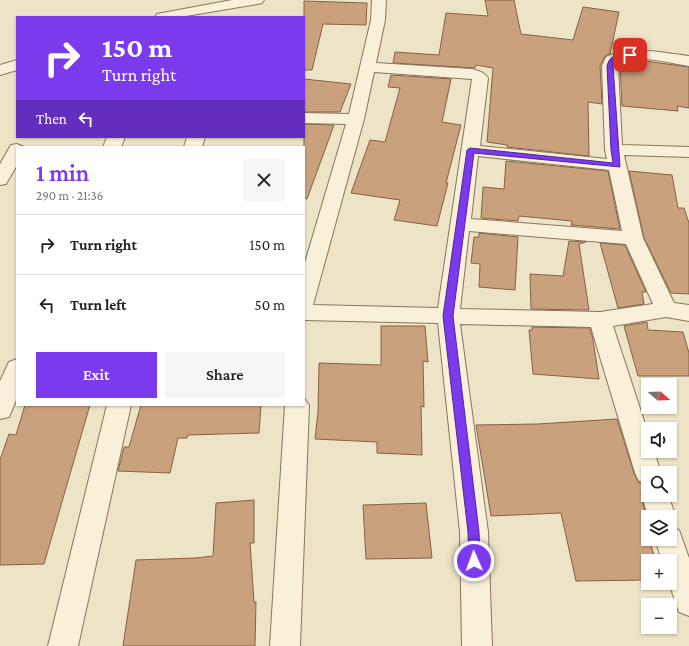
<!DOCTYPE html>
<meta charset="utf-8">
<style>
body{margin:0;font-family:"Crimson Pro",serif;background:#f6f6f6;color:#222;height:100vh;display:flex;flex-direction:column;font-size:15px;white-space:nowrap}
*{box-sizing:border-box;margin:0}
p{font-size:13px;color:#767676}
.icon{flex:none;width:22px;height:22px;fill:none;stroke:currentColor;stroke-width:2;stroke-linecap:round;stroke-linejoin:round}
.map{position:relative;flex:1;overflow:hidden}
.details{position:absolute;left:16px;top:146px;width:289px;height:260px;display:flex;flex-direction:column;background:#fff;border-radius:0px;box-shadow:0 1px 3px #0004}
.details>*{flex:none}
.hud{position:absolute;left:16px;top:16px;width:289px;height:122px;border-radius:0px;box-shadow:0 1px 3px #0004;background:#7c3aed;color:#fff;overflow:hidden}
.needle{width:26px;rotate:109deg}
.buttons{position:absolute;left:641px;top:378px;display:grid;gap:8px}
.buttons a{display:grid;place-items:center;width:36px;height:36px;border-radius:0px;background:#fff;box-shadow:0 1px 3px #0004;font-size:20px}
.pin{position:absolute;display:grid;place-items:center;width:34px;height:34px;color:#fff;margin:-17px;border-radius:8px;box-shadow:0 2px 6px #0006}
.me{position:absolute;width:44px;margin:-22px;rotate:358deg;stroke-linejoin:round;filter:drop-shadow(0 0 3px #0008)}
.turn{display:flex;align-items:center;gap:14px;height:84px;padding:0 20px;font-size:18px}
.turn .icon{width:52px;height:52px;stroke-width:2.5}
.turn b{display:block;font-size:28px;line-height:34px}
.then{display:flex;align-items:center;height:38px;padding:0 20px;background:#0003;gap:8px;font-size:15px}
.round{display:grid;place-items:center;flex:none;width:42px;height:42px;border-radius:0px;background:#f6f6f6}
.overview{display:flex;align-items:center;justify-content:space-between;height:68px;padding:0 20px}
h1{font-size:24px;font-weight:600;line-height:30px;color:#7c3aed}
.primary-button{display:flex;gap:8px;margin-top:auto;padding:8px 20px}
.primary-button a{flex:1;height:46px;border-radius:0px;background:#7c3aed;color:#fff;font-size:16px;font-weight:600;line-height:46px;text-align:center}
.primary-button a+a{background:#f6f6f6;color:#222}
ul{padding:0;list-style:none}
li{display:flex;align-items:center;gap:12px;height:60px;padding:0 20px;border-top:1px solid #e0e0e0}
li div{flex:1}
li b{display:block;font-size:15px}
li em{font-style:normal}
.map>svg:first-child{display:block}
.building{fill:#caa17d;stroke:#866143}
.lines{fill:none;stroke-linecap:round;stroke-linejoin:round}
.minor-casing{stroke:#88755c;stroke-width:2}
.minor{fill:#f8f0d9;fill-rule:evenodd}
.route{fill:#7c3aed;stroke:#51269a}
</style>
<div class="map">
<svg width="689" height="646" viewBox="0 0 689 646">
<rect width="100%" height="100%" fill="#ede3c6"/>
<path class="building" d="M485,0H514L521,34L573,40L583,7L619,12L610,54L605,56L600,66L602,104L588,102L589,156L507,147V145L487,142L493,68L476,65L475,68L393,63L395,52L439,55L446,13L488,16Z
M304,1L367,3L366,25L323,24L312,70H304Z
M637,60L689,67V108L677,106L678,111L622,106L620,63Z
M391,75L451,79L442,122L461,125L446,183H448L437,226L394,220L400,200L351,193L370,140L385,142L400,88L388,87Z
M304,79L351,84L340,112H304Z
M304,124L334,125L307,199L304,198Z
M506,161L608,171L620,229L571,225L572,221L519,216L518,221L481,218L483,187L504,189Z
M629,171L672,175L678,208H684L689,223V294L671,293L644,238Z
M479,233L518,237L515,290L479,287L480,264L471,263L474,237H479Z
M569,241L586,242L579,244L589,310L531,309L530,274L563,276Z
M600,243L625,245L646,292H642L644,304L618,308Z
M647,322L648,330L683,332L689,353V376H638L624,326Z
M381,326H425L428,362L423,361L424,407L421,406L422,455L377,453V442L315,439L318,412L319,363L381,365Z
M532,327L590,328L593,340L599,379L533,374L529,330H532Z
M25,405H90L44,564L0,565V460L9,434L16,435Z
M141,405H261L259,433L188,435L187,438H178L170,473L118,471L124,447H129Z
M617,419L634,473L638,482L642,483L643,489L641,495L645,511H641L648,539H649L656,561H648V580L576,581L561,513L491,516L476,425L538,424Z
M254,500V543H250L254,602H256L255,646H123L136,560L195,558L213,556L216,503Z
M426,503L432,558L366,559L363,505Z"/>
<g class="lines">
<g class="minor-casing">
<path id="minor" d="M232,0H264L262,3L257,4L180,17H155L157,14Z
M372,0H386L385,20L376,63L472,69C479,71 484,72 488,78L480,146L607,159L605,150L602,66L606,57C632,45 661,53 689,56V66C669,63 636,54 618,62V66L622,145L689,147V157L624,155L643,238L674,303L689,305V321L666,317L613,326L648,433V451H654L661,473H648V484L639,481L635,473L591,327L460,324L488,532L492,646H462L460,532L438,323L304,320V266L346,124L304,123V113L349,114L371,20ZM374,72L472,79L438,308L313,305L364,119ZM478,156L609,170L622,231L471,219ZM469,231L626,244L653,304L600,312L460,309Z
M17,60V70L0,75V65Z
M107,137H125L121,147H103Z
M187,137H205L202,147H184Z
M17,144L24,147H17V165L6,184L0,185V164L11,145Z
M17,359V398L9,417L0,419V381L9,362Z
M304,398L309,405L300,646H270L285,405H304Z
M107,405H131L78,646H48Z
M648,486V495H668L676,517L672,525L670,526V517H648L642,495L646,487Z
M670,527L679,530L689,558V616L679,612L669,583H670V561H662L655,539H670Z"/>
</g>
<use href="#minor" class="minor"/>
</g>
<path class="route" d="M630,53H632V56L619,57L614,61L613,66L620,167L474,153L453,316L479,532L480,561L479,564L474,566L470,564L469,561L468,532L443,316L467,150L470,148L613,163L611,150L607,66C610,54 619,54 630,53Z"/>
</svg>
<div class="buttons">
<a><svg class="needle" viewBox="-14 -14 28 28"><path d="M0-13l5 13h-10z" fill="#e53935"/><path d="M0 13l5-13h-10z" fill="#767676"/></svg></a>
<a><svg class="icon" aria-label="sound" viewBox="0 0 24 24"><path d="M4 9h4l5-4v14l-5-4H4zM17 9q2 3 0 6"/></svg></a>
<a><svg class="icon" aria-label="search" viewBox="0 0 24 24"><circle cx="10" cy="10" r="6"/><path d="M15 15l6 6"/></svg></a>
<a><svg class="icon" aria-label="layers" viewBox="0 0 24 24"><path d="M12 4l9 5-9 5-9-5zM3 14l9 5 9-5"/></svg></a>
<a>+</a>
<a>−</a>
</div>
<div class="pin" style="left:630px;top:55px;background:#d93025"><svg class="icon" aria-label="arrive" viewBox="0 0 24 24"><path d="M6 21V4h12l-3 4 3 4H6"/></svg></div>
<svg class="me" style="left:474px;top:561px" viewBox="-20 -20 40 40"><circle r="17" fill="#7c3aed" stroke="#fff" stroke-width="3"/><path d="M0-11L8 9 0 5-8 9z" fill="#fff"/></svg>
<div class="hud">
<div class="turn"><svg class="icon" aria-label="right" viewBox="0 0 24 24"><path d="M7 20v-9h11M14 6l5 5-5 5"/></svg><div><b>150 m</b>Turn right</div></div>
<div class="then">Then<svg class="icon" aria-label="left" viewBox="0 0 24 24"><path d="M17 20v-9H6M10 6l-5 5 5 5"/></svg></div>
</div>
<section class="details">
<div class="overview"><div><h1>1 min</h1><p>290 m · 21:36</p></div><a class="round"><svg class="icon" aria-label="close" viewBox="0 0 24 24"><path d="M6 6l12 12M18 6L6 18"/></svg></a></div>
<ul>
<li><svg class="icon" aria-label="right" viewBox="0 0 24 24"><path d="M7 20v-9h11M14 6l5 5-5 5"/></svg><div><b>Turn right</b></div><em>150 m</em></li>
<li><svg class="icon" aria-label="left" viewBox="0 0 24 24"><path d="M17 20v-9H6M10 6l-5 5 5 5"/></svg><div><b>Turn left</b></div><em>50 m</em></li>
</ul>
<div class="primary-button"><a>Exit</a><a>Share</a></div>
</section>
</div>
